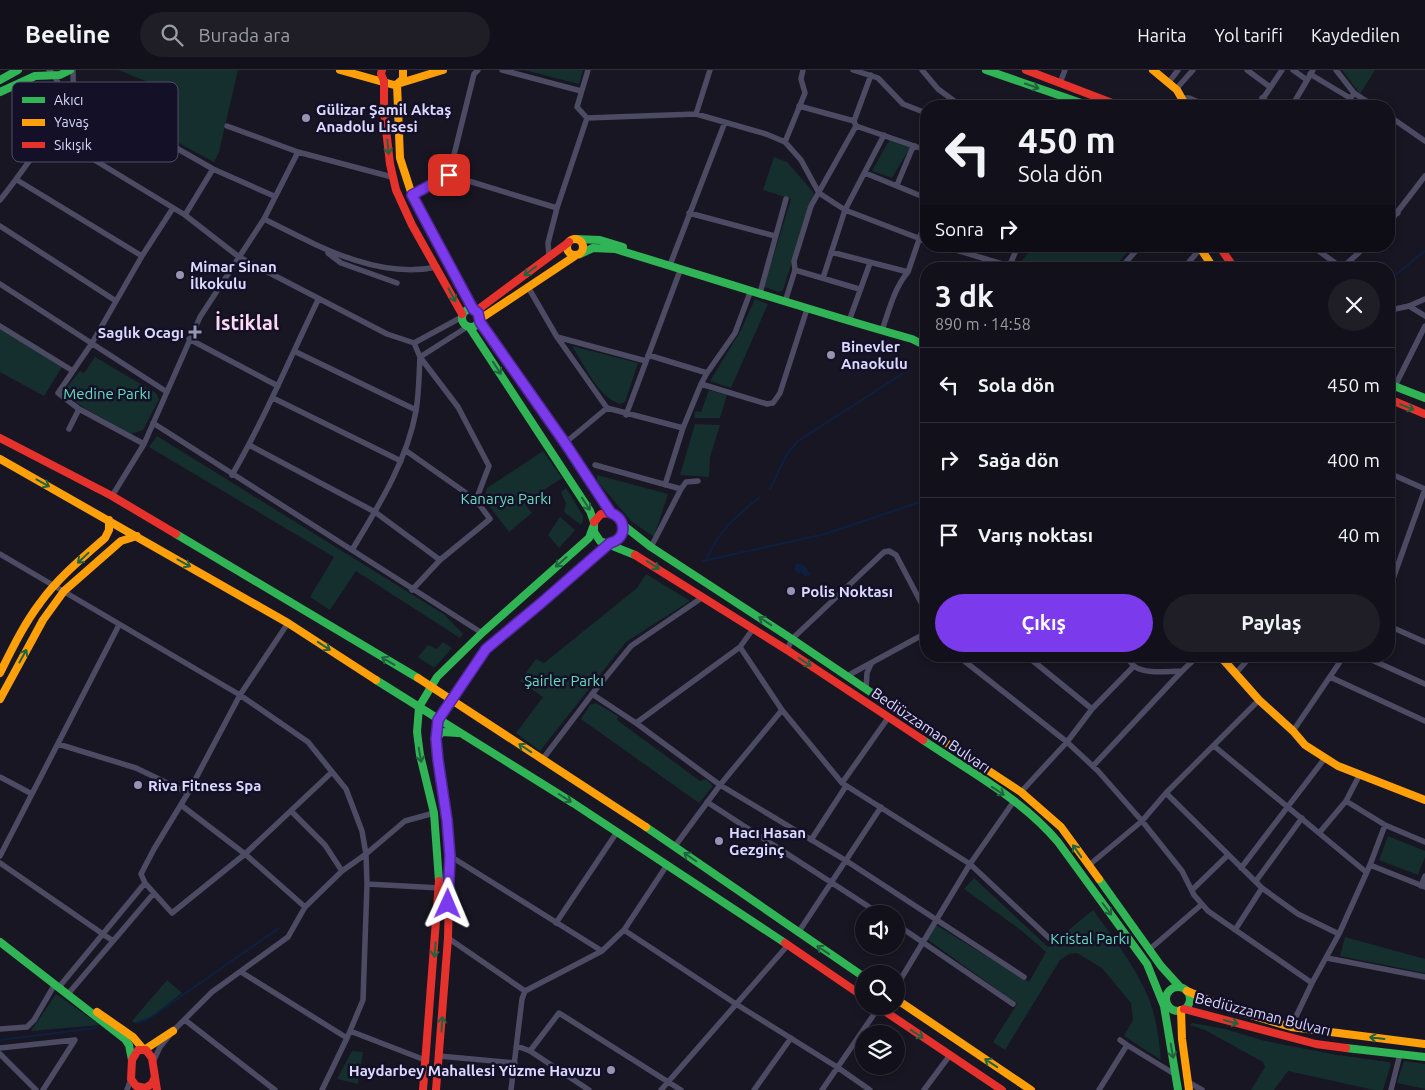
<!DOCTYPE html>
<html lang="tr">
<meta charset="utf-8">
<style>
body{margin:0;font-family:Ubuntu,sans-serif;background:#1f1e27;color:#f1f3f6;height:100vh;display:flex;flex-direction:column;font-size:19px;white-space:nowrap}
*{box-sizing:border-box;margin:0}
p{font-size:16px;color:#9c9da2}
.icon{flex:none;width:28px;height:28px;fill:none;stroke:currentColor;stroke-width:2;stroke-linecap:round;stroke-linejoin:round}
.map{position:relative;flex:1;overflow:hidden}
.details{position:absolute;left:920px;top:192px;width:475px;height:400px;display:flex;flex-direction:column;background:#12101a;border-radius:20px;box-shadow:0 2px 8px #0003,0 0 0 1px #313039}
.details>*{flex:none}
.guide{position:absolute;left:920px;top:30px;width:475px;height:152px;border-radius:20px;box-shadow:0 2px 8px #0003,0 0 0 1px #313039;background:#12101a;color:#f1f3f6;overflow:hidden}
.controls{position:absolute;left:855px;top:835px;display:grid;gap:10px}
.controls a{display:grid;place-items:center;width:50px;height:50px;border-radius:50%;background:#12101a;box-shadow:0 2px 8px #0003,0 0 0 1px #313039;font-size:25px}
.pin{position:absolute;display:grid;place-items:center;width:42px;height:42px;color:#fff;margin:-21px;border-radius:10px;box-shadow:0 2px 8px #0006}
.me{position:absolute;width:55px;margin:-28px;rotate:1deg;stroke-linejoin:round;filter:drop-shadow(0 0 4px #0008)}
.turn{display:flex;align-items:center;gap:18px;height:105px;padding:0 15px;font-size:22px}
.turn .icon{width:65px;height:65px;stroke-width:2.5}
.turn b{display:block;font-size:35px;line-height:42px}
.then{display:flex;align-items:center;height:48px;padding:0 15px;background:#0003;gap:10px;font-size:19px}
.round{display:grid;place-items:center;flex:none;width:52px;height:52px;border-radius:26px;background:#1f1e27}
.headline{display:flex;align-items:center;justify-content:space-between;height:85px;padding:0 15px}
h1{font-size:30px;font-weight:600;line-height:38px}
.primary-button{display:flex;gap:10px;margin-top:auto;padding:10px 15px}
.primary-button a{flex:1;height:58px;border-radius:30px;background:#7c3aed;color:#fff;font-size:20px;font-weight:600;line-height:58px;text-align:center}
.primary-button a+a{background:#1f1e27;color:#f1f3f6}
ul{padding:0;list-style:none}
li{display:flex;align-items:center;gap:15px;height:75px;padding:0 15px;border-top:1px solid #313039}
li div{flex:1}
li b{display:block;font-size:19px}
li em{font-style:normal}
header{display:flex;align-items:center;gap:30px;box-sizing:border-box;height:70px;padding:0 25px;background:#12101a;border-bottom:1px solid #313039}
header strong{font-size:24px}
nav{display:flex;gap:28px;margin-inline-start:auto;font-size:18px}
.search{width:350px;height:45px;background:#1f1e27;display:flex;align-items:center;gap:12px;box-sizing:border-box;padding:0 18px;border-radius:28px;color:#9c9da2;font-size:19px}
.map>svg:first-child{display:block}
.green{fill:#152e2e}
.water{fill:#0d2042}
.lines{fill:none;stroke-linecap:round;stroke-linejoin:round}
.stream{stroke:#0d2042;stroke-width:2}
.street{stroke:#4c4b63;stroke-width:5.5}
.fast{stroke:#30b455;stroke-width:8}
.slow{stroke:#ff9f0a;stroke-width:8}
.jam{stroke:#e5322d;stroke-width:8}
.oneway{stroke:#22623e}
.route-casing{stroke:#51269a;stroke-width:12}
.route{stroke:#7c3aed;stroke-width:9}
.poi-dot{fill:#9794b1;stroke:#141028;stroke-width:2}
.labels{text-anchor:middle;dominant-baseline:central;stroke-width:5;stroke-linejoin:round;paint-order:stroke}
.poi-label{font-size:15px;font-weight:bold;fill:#dcd8fe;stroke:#141028;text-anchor:start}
.park-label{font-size:15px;fill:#65ddbe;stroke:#141028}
.street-label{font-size:15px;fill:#dcd8fe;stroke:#141028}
.district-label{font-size:20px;font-weight:bold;fill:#fedaf1;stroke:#141028}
.key{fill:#141028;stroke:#504c68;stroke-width:1}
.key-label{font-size:14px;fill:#dcd8fe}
</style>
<header>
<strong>Beeline</strong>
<div class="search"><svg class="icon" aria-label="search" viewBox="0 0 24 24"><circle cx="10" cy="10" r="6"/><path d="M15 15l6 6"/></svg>Burada ara</div>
<nav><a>Harita</a><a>Yol tarifi</a><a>Kaydedilen</a></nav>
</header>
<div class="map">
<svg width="1425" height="1020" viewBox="0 0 1425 1020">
<rect width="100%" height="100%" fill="#181622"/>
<path class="green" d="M118,0H238L219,82L214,92L141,53L158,16Z
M524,0H583L579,14Z
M1342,0H1375L1360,24Z
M890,69L911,76L892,108L872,101Z
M774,87L787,92L814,123L783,220L779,222L764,217L791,129L763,120Z
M1034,176H1133L1112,199H1019V194Z
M755,229L768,234L731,318L710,311L741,260Z
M0,259L62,297L44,326L0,302Z
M572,276L638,293L625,332L620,334C597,326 585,296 572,276Z
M95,287L156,323L159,329L143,360L131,364L86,339L62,323L80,301L84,303Z
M709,320L727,325L720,348H694L695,341L701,342Z
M695,354L720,355L710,387L709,407L680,405Z
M157,366L445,545L463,564L460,568L356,501L330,540L310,527L334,487L149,377Z
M543,381L562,408L524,433L532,443L509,462L484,429L487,418Z
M597,405L668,424L654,467L631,451L597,411Z
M566,418L583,446V451L581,455L564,442L566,433L561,422Z
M560,447L575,460L559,478L548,465Z
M646,504L690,531L626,572L540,681L516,663L543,627L520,611L536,589L544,593L637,518Z
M443,572L452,578L434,598L418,587L428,575L437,579Z
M596,633L618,646L617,650L700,711L706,709L713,716L699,733L581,649L590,635Z
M1388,766L1425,781V787L1418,805L1379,790Z
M974,808L1048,877L1093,840C1112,866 1132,892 1146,922C1156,943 1159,968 1161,990L1124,966L1133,950L1131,933L1102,898L1077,883L1069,884L1060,890L1005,980L993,972L1017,934L927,869L936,855L1029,912L1046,882L1022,861L964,819Z
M1345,867L1425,889V903L1340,886Z
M167,910L182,923L150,948L135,953L132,951Z
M56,924L100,955L31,961Z
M1192,953L1225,959L1265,971L1337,985L1389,992L1391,994L1383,1020H1374L1288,1001L1274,1020H1251L1265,997L1263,992L1205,960L1190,955Z
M352,981L363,982L358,1014L337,1009Z
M1404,991L1425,994V1019L1397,1013Z"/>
<path class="water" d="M797,493L805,496L810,504L805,507L801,502L798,504L794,499Z"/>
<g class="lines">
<path class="stream" d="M1389,210L1425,181
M770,419L787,384L798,371L902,304
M707,488C722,457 734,448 760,427
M703,491L825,464L926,430
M137,953L150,948L279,858
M0,970L96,958"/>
<path class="street" d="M73,0L74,57L78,80
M502,0L581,21
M588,0L577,37L587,48L696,44L766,64L785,72L801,90L819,123L845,140L926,171
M853,0L878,8L903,34L926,43
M922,0L938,19L957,33L956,36
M1247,0L1270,17
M1293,0L1307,10
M1336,0L1354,23L1374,36
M1310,4L1350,28
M1169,12L1178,0
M1060,13L1065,0
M1177,18L1193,0
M1183,28H1189L1208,36
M1262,28L1272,36
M74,29L120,52L129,51L213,99L274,126
M957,33L969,36
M799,36L854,51
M1258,36L1282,0
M1292,36L1313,0
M1344,36L1352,26
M696,44L710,0
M1389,46L1425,71
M61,55L75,64
M227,56L298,82L392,107
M856,56L926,80
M49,65L78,80L185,145L239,187L387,264L414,273L420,287L458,337L489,396L476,430
M785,72L805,23L801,9L803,0
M865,103L926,128
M449,105L474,4L478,0
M17,110L142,186
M897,115L912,79L915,76
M412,125L449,105L557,138
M0,130C20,106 37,76 61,55C64,38 63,12 49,0
M1389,137L1398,143
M689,143L775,166
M185,145L213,99
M264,149C316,175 377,210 437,197
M1389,153L1425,106
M0,156L116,231
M943,176L1009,196
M1312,176L1342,198
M831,182L908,202
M328,183L341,193L397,213
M549,186L548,173L557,138L587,48
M670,195L725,52
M1008,199L1018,176
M1120,199L1140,176
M1183,199L1200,179
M1341,199L1366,176
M795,200L859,219
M823,208L845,140L884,65
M0,214L167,322
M528,217L557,267L607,338L683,358
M760,223L786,129
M785,232L795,200L794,191L811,136L856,56L854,51L871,5
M1409,236L1425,246
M1389,248L1395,239L1409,236L1425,229
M849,251L870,193
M0,256L73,301
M882,260C889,241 894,218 908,202L926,149
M557,267L646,291
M189,269L278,316
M414,273L462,247
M294,281L416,340
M648,285L707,303
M420,287L467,257
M701,314L767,334L773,333L780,323L807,239
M1395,316L1425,256
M273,328L401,391
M626,345L681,198
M153,353L482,563
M69,359L79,339
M565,373L607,338
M144,374L79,339L58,323L92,273L142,186L173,138
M249,375L375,442L440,490
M405,380L476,430L490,449L440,490L412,520
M595,395L681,419L686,412L698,411
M1389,403L1425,419
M232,405C265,348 290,288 318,230
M665,415L683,358L701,314L707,303L735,263L751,220
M112,426L144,374L200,247L264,149L298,82
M651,477L681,419
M352,480C378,437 407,391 416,341C419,323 419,304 420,287
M0,484L240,625L308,672L346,719L362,761L366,784L367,814
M1389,520L1425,419
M1389,556L1425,572
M787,580L792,569L884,482L889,481L896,485L926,542
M958,586L1067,672L1098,701L1142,751L1182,801L1194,825L1208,841L1312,913
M1027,586L1092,639
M1126,586C1128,589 1131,593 1134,596C1146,605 1168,601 1182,601
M1363,586L1425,614
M1236,603L1251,586
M847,606L926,563
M1330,607L1425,651
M866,619L867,603L871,594
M592,624L636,653L720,715L845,790L1024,907
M782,640L842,713L970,794L1049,868
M636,653L740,577
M1293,661L1344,586
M58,674L136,698L188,723
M1214,676L1366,802
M542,690L596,619L631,576L703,527
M1093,696L1182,601L1198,586
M1360,704L1346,731L1385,755L1425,772
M0,707L32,724
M842,713L888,648
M1021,722L1067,672L1092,639L1134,596
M1166,723L1262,818L1298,844L1339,864
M707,732L880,844
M291,741L325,775L342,801
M1320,762L1346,731
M811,770L846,716
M675,776L720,715L782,640L740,577L753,559
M0,786L119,555
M450,786L602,881
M0,793L113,871
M1370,795L1425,817
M1088,796L1142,751L1166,723L1259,630
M1241,798L1325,688
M1256,811L1302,748
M1421,816L1425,806
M1192,820L1228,785
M154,823L172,843L245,784L181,735
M305,837L245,784L332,702
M556,853L617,762
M896,854L1013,934
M624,860L736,934L837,997L870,1020
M1235,860L1262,818
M798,863L881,737
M448,868L525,921
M1150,879L1201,835
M1327,888L1425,907
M241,902L347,968L350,961L425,990
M59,917L145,813
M896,917L970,794L1014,731
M68,924L154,823L145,813L141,804L154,779L188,723L240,625L288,553
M185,950L275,1020
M1291,957L1312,913L1339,864L1370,795L1385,755
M0,959L27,957L34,950L55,914
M350,961L363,930L367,814L440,818
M1120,970L1127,975
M517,976L530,981L589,1020
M0,978L75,970
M530,981L559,943L681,1020
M0,984L36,1020
M439,986L515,993
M153,992L160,977L173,961L212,922L288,867L305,837L342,801L366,784L405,751L434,743
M1188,1012L1202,1020
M43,1020L75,970
M127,1020L131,1009
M322,1020L347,968
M511,1020L522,929L525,921L602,881L624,860L667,795
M661,1020L788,875
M754,1020L791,968
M822,1020L879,937
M924,1020L950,985
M1099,1020L1127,975L1176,1005
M1391,1020L1400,984"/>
<path class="fast" d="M986,0L1090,36
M0,10L18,0
M0,22L35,6L60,5L70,0
M576,169L600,170L623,177
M580,184L593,178L615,179C714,209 812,241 912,269L926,276
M462 248a9 9 0 1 1 18 0a9 9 0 1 1-18 0Z
M470,258L590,441L594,452V462L600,471L635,485
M1389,314L1425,328
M623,455L651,477L792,569L934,665
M176,464L418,608
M376,610L573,733L785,873
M436,669L442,662L458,663
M923,670C969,701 1022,729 1058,772L1147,894L1164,936L1178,1020
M436,676L438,650L485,579L541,534L610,473C626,467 626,451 611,443L565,373
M646,757L864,907
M1099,809L1161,896L1180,917
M439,811L434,743L420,685L417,662L419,637L437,607L482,563L589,468L593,457
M0,872L125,969L129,975L132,990
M1166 929a12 12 0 1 1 24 0a12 12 0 1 1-24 0Z
M1346,978L1425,987"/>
<path class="slow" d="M340,0L394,15L443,0
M403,0V9L397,14L400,88L412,125L473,239
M1153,0L1177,20L1186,36
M567 177a8 8 0 1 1 16 0a8 8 0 1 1-16 0Z
M1199,176L1214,199
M480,249L575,186
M0,389L288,553L376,610
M1220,586L1259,630L1293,661L1305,675L1338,696L1425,730
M0,603C12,579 24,554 40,533C58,508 82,488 105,468L109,460V450
M418,608L646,757
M0,629L43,550L64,521L121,471L137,466
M934,665L1021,722L1061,757L1099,809
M1187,921L1227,938L1291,957L1425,974
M896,929L1031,1020
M1181,940L1182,969L1189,1020
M97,942L133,967L144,980L173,961"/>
<path class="jam" d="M382,0L381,4L384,11V42L390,94L396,120L412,155L462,244
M1026,0L1120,36
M1219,176L1235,199
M476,241L569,172
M480,252L565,373
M1389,329L1425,344
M0,368L112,426L176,464
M594,452L601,444L611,443
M635,485L787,580L923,670
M785,873L864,927
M877,936L1002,1020
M1184,939L1316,974L1346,978
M154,1009L152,1014L145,1018L136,1016L131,1009L132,990L138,980H146L152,988L157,1020
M423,1020L439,811
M436,1020L448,868L450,786L447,750L437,690L436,676"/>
</g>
<defs><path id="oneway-shaft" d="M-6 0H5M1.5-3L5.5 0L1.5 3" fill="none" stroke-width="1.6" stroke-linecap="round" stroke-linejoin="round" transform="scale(1.25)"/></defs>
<g class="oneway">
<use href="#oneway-shaft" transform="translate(1032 16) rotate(19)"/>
<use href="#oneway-shaft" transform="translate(388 77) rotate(84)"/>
<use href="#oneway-shaft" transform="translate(530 201) rotate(143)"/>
<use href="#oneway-shaft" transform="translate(452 225) rotate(62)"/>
<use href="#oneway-shaft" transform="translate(497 298) rotate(57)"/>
<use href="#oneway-shaft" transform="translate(1407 337) rotate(22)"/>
<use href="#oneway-shaft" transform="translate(43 413) rotate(29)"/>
<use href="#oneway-shaft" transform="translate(586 434) rotate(57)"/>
<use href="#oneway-shaft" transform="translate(83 488) rotate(137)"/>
<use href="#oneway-shaft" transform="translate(561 492) rotate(138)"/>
<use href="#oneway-shaft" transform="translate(184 493) rotate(29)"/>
<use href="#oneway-shaft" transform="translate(653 495) rotate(32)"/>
<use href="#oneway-shaft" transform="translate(765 551) rotate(-147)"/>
<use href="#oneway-shaft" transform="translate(324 576) rotate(33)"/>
<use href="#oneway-shaft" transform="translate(23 586) rotate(-61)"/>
<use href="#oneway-shaft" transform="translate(388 591) rotate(-149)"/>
<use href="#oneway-shaft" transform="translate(805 592) rotate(34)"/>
<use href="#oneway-shaft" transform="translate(525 678) rotate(-146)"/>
<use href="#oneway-shaft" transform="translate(420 685) rotate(80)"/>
<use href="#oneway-shaft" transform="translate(998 721) rotate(33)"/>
<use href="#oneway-shaft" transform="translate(565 728) rotate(32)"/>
<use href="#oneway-shaft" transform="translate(1077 781) rotate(-125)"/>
<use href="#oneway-shaft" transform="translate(690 787) rotate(-145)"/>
<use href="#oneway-shaft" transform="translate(1107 839) rotate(53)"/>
<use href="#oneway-shaft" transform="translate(435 880) rotate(95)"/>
<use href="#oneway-shaft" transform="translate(823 880) rotate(-146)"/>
<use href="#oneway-shaft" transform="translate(1231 952) rotate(16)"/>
<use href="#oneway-shaft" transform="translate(442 954) rotate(-86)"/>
<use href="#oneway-shaft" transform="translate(917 964) rotate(34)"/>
<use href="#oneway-shaft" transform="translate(1377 968) rotate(-173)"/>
<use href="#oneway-shaft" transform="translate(1172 981) rotate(80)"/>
<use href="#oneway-shaft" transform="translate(991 993) rotate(-147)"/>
</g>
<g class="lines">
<g class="route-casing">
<path id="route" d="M448,834L450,786L447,750L438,690L436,669L438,650L486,579L540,534L610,473C627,469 627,449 611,443L565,373L480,252L478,243L473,239L412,125L449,105"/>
</g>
<use href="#route" class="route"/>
</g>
<g class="poi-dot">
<circle cx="306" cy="48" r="5"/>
<circle cx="180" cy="205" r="5"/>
<path d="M192.5 254.5h5v5h5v5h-5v5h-5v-5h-5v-5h5z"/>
<circle cx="831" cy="285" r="5"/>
<circle cx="791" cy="521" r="5"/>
<circle cx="138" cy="715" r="5"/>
<circle cx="719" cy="771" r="5"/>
<circle cx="611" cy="1000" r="5"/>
</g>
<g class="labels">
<g class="poi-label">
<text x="316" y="39">Gülizar Şamil Aktaş<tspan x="316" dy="17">Anadolu Lisesi</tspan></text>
<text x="190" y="196">Mimar Sinan<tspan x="190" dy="17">İlkokulu</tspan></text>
<text x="184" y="262" text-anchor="end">Saglık Ocagı</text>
<text x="841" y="276">Binevler<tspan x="841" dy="17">Anaokulu</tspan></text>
<text x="801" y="521">Polis Noktası</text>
<text x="148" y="715">Riva Fitness Spa</text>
<text x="729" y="762">Hacı Hasan<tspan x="729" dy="17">Gezginç</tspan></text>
<text x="601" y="1000" text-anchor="end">Haydarbey Mahallesi Yüzme Havuzu</text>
</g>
<g class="park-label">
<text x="107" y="323">Medine Parkı</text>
<text x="506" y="428">Kanarya Parkı</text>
<text x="564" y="610">Şairler Parkı</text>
<text x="1090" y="868">Kristal Parkı</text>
</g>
<g class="street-label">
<text transform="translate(931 660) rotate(34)">Bediüzzaman Bulvarı</text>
<text transform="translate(1263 944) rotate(14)">Bediüzzaman Bulvarı</text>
</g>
<g class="district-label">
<text x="247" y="252">İstiklal</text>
</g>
</g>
<rect x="12" y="12" width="166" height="80" rx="8" class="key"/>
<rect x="22" y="27" width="23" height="6" fill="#30b455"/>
<rect x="22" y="49" width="23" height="7" fill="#ff9f0a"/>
<rect x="22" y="72" width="23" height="6" fill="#e5322d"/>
<g class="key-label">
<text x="54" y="35">Akıcı</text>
<text x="54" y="57">Yavaş</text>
<text x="54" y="80">Sıkışık</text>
</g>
</svg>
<div class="controls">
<a><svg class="icon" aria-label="sound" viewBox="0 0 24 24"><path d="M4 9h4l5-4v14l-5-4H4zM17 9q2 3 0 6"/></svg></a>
<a><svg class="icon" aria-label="search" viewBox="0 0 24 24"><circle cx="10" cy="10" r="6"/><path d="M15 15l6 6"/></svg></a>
<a><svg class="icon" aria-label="layers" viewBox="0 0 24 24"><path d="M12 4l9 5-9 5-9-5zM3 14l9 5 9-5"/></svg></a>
</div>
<div class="pin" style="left:449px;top:105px;background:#d93025"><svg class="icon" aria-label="arrive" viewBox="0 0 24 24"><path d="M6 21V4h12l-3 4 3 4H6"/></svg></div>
<svg class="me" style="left:448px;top:834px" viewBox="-20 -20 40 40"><path d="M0-17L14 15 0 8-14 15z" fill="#7c3aed" stroke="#fff" stroke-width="4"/></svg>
<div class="guide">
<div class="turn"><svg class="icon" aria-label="left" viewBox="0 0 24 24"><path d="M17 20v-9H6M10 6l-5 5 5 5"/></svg><div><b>450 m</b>Sola dön</div></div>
<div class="then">Sonra<svg class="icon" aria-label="right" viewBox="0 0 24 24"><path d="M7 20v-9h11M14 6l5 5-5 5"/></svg></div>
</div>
<section class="details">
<div class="headline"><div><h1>3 dk</h1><p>890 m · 14:58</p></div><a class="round"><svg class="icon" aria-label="close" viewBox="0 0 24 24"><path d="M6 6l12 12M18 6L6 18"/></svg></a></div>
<ul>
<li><svg class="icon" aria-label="left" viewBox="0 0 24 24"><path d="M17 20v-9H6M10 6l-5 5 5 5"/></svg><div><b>Sola dön</b></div><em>450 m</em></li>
<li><svg class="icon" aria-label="right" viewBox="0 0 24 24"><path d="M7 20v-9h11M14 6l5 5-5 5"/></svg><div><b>Sağa dön</b></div><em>400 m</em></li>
<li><svg class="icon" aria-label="arrive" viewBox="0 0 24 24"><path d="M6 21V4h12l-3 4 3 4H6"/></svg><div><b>Varış noktası</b></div><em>40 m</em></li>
</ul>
<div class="primary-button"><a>Çıkış</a><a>Paylaş</a></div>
</section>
</div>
